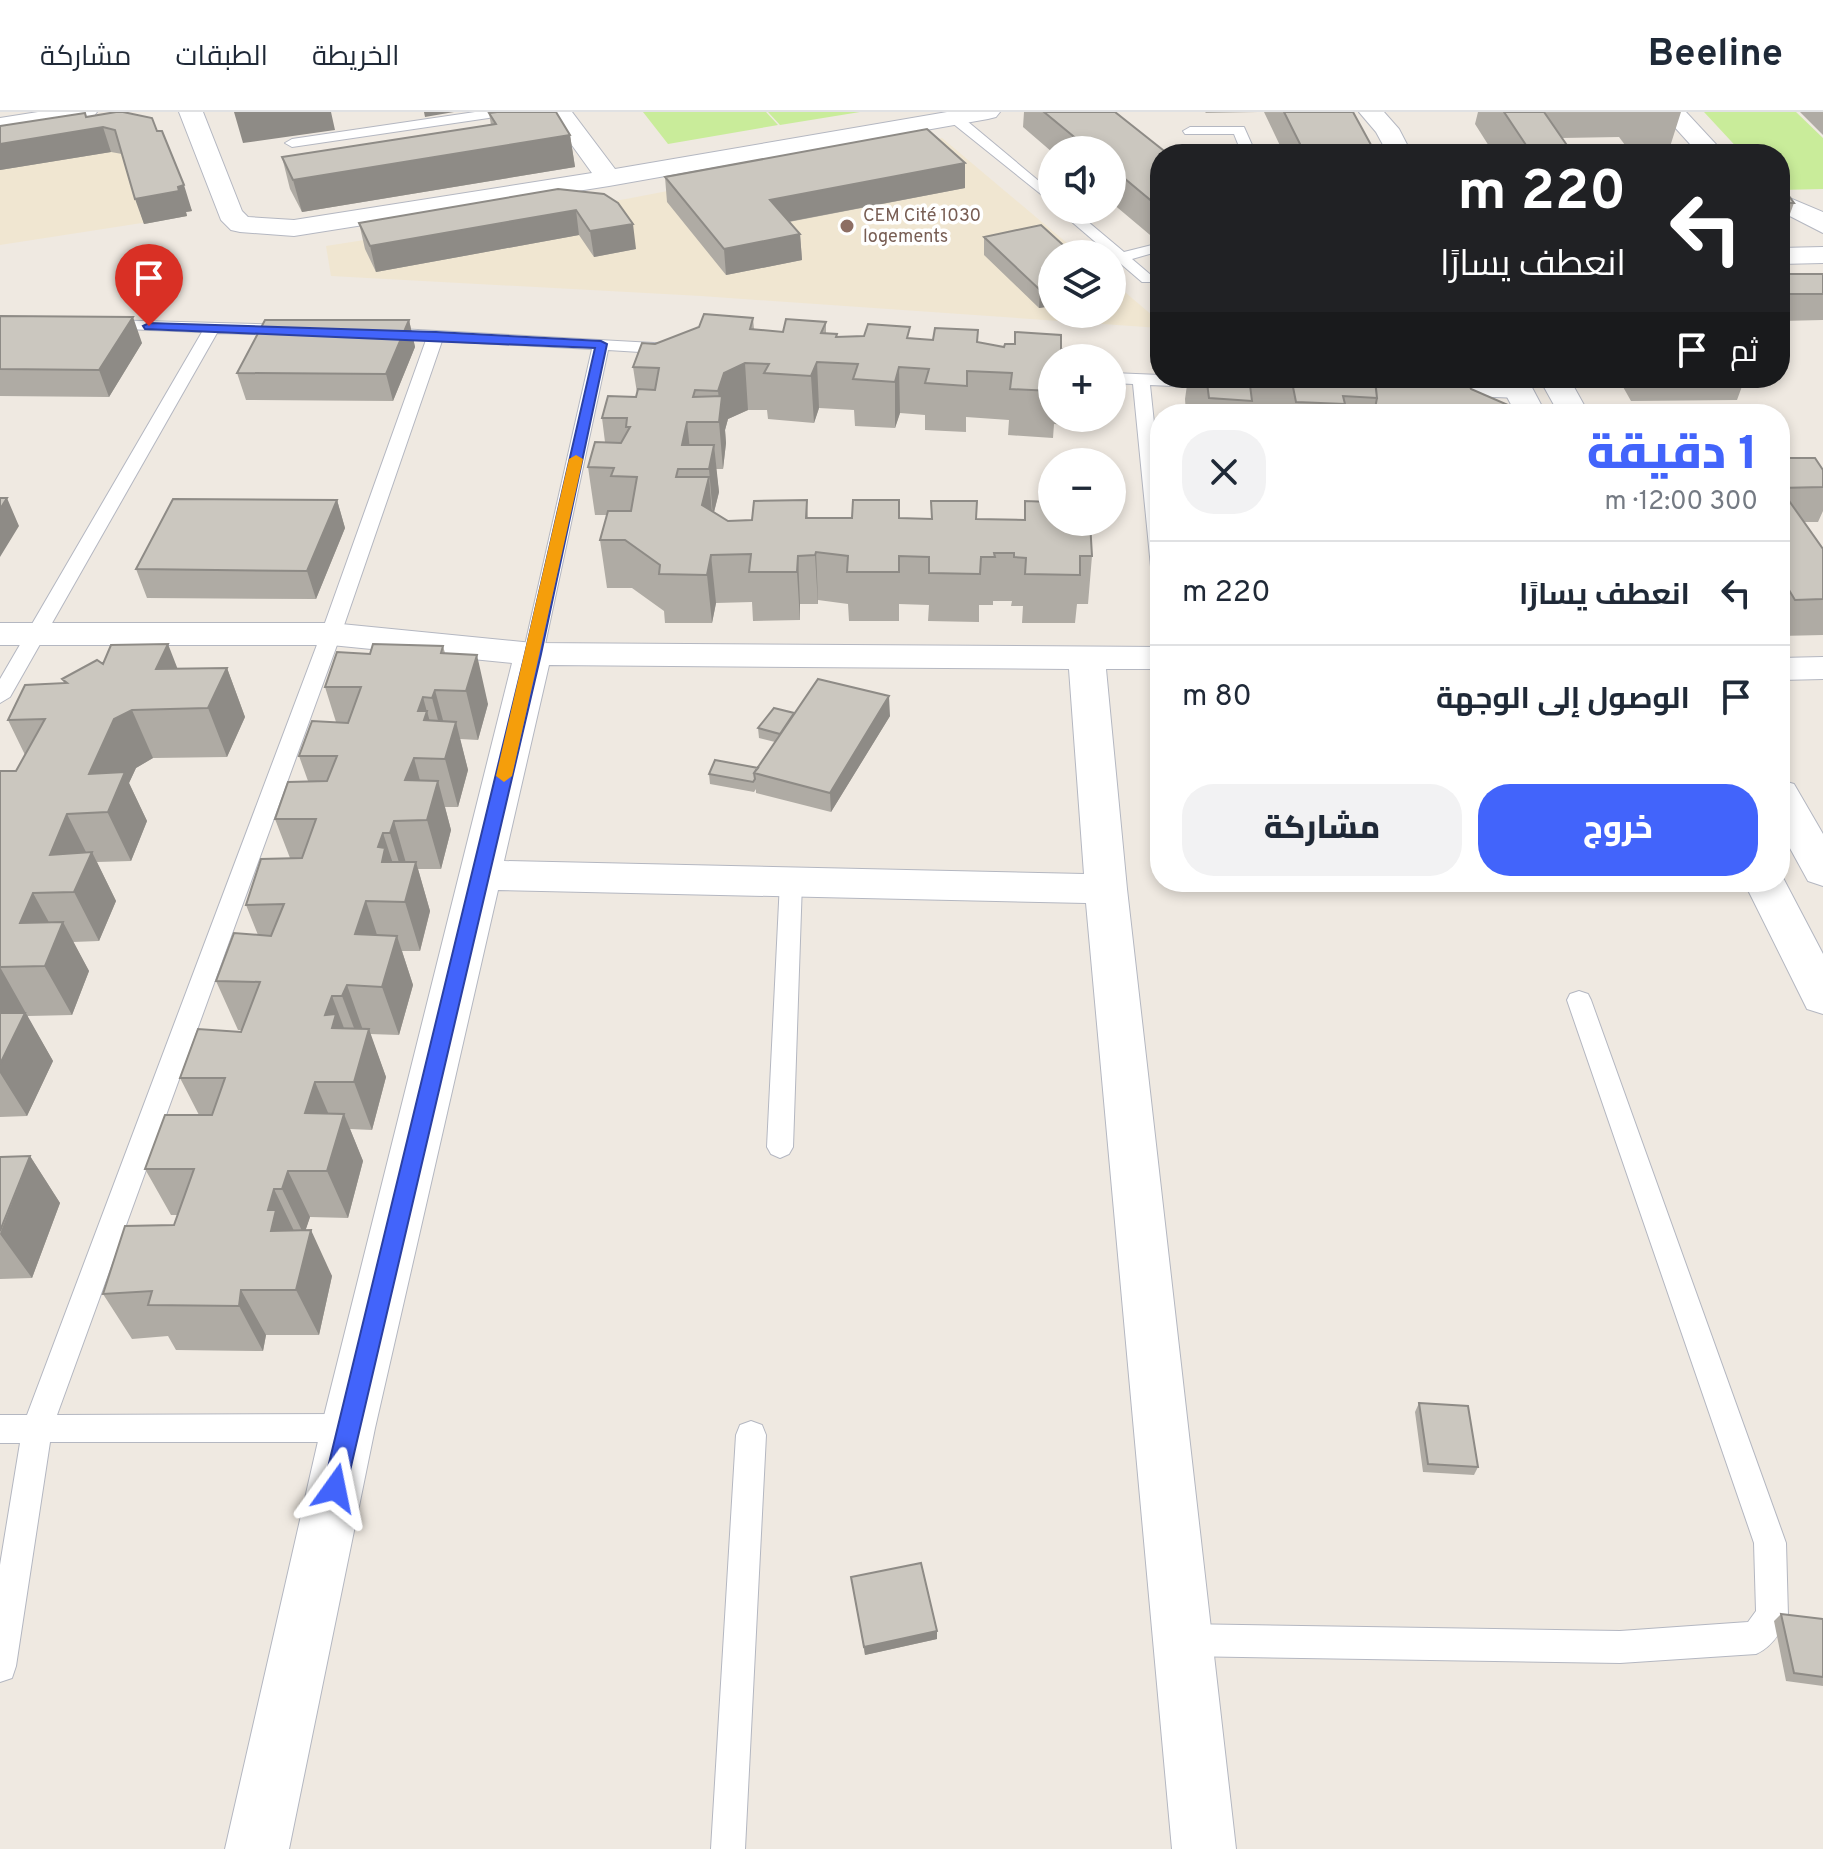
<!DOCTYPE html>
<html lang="ar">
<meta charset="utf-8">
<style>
body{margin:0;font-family:Overpass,Cairo,sans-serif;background:#f2f2f3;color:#1f2937;direction:rtl;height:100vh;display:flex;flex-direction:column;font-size:30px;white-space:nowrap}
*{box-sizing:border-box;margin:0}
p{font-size:26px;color:#747a83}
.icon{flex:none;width:44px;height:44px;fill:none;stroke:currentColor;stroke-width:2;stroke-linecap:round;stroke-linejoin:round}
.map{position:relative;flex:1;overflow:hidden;direction:ltr}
.panel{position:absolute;left:1150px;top:292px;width:640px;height:488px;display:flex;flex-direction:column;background:#fff;border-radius:32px;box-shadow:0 4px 12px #0003;direction:rtl}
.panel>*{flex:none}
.top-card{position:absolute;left:1150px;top:32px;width:640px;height:244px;border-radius:32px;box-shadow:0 4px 12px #0003;direction:rtl;background:#202124;color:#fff;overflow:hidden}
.fabs{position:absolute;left:1038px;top:24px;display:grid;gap:16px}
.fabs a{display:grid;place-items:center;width:88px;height:88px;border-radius:50%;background:#fff;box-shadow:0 4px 12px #0003;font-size:40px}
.pin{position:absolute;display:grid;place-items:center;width:68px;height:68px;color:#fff;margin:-82px -34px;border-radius:50% 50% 50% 0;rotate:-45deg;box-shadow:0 0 8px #0007}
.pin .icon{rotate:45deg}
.me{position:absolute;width:88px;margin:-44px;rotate:12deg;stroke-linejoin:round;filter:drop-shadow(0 0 6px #0008)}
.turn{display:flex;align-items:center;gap:28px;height:168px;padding:0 32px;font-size:36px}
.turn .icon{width:104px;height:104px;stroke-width:2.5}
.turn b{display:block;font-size:56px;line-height:68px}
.then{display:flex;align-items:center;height:76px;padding:0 32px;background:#0003;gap:16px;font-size:30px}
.round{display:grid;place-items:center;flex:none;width:84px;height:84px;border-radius:32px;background:#f2f2f3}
.headline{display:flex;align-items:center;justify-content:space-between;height:136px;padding:0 32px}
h1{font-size:48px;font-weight:800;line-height:60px;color:#4264fb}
.action{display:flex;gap:16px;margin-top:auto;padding:16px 32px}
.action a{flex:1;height:92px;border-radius:32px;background:#4264fb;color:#fff;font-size:32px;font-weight:800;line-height:92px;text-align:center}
.action a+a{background:#f2f2f3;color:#1f2937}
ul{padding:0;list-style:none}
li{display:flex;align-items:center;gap:24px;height:104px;padding:0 32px;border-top:2px solid #e0e1e3}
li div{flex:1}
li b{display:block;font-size:30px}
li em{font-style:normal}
header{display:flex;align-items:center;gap:48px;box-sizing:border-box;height:112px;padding:0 40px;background:#fff;border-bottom:2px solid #e0e1e3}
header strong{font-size:38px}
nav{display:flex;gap:44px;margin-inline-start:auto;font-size:28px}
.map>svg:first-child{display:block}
.education{fill:#f0e6d1}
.pitch{fill:#c9ec9a}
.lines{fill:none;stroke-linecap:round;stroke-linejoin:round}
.service-casing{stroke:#b4b7c1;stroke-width:2}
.minor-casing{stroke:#b4b7c1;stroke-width:2}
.tertiary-casing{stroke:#b4b7c1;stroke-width:2}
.service{fill:#fff;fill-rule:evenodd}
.minor{fill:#fff;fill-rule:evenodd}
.tertiary{fill:#fff;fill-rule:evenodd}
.wall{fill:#afaba4}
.shaded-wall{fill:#8e8b86}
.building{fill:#cbc7bf;stroke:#8e8b86;stroke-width:2}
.route{fill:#4264fb;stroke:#2b41a3;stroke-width:2}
.slow{fill:#f59e0b}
.education-dot{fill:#8d6e63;stroke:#fff;stroke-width:3}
.labels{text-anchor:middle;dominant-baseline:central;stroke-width:7;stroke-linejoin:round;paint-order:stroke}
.far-education-label{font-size:18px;fill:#785e54;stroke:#fff;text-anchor:start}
</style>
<header>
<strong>Beeline</strong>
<nav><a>الخريطة</a><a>الطبقات</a><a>مشاركة</a></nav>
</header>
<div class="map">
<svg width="1823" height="1737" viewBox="0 0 1823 1737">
<rect width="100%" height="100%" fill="#efe9e1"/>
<path class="education" d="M94,26L170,43L192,99L186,100L187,104L0,133V40Z
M942,26L1080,142H1052V202H1112V169L1160,210V216L701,184L331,164L326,134L626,87Z"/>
<path class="pitch" d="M643,0H766L778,13L668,32Z
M768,0H860L780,13Z
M1704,0H1796L1823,26V77L1780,78V42H1743Z"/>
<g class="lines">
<g class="service-casing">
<path id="service" d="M475,0H509L502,4L292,35L285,31L292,27Z
M951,4H961L1052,80V91L951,10Z
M1190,15H1244L1256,42H1242L1234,22H1185L1183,19Z
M1058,98H1074L1124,140L1160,131V139L1132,147L1152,164V170H1142Z
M105,208L292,213L300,218L292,223L217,221L10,585L0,591V567L202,220L99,216V210Z
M381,216L672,232L680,237L672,242L608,238L543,542L533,548L523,542L592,237L442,229L341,522L57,1303L348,1302L358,1306L363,1316L358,1326L348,1330H50L16,1554L12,1566L0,1570V1453L20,1331H0V1303H27L321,522L426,228L375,224V218Z
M1112,261L1160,263V266H1217L1225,271L1217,276L1150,273L1160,368V461L1151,455L1133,272L1112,271Z
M1446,274L1521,276L1529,281L1521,286L1440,283L1438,279Z
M791,762L799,764L802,770L793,1035L789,1042L780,1046L771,1042L767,1035L780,770L783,764Z
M1579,879L1588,882L1591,888L1786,1431L1788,1504C1781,1520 1772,1535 1756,1542L1620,1551L1182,1544L1171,1539L1166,1528L1171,1517L1182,1512L1620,1519L1748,1510L1756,1499L1754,1431L1567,888L1570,882Z
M751,1309L762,1313L766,1323L745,1737H711L736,1323L740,1313Z"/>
</g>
<g class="minor-casing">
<path id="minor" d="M38,0H97L93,5L85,7L0,20V6Z
M179,0H203L242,99L248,105L294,108L592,61L548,0H572L615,57L947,0H1000L996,5L988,7L609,74L294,124L240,120L231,118L221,108Z
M1661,0H1686L1725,42H1699Z
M1780,82L1823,100V121L1780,99Z
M1823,135V151L1780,152V136Z
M0,511H331L533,531L1160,535V557H1106L1127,777L1236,1737H1172L1086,791L498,778L375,1316L289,1737H225L321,1316L512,551L331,533H0ZM549,553L1069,557L1084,762L504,749Z
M1823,545V567L1780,568V546Z"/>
</g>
<g class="tertiary-casing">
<path id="tertiary" d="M1359,0H1384L1399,17L1412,42H1388L1376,20Z
M1497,266H1527L1546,302H1516Z
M1539,266H1569L1589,302H1559Z
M1780,668L1794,672L1823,722V774L1808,769L1780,718Z
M1780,760L1823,842V902L1807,897L1744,770H1780Z"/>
</g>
<use href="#service" class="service"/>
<use href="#minor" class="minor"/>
<use href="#tertiary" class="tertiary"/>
</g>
<path class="wall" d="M1024,0H1115L1168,42L1160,127L1156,128L1112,91V38H1052V40L1023,15Z
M1205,0H1258L1206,1Z
M1264,0H1353L1376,42H1284Z
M1478,0H1681L1668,41H1631L1619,25L1562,26L1573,42H1494L1475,12Z
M1800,0H1823V23Z
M489,1L570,23L575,55L302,100L290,77L282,45L491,13Z
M87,5L157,19L192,99L186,100L187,104L144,112L122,42L111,40L0,58V14Z
M665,65L965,76L789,110L800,122L802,148L726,163L667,90Z
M1780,73L1794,91L1780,129Z
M558,77L636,137L594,145L579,123L376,160L365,137L359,111Z
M984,125L1052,142V194L1039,196L984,143Z
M1780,162H1823V208L1780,209Z
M0,204L142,231L109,285L0,284Z
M753,206L754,217L783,220L826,210V221L837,224L933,228L978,218V231L1052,246V306H1067L1066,313L1054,312L1053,326L1008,323L1009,308L966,305V320L925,318V303L900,301L895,316L855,314L854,298L819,296L814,311L768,307L767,298H748L728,307L725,318L726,331L723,357H716L719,380L714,400L728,409L752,408L807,388L808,406L931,407V389L977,407L1024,408L1025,389L1092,444L1088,492H1077L1075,511H1022L1023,494H1011L1012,489H993V493H979V510L928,509L929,493L899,492V509H849L848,492L818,488V492H800V508L753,509L752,490L716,491L712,511H665L664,499L632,476H607L600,428L607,403H595L588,355L605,330L602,306L636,285L637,281L633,255L655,232Z
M409,208L415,235L393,289L246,288L237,261Z
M1188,266H1375V269L1414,270L1415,266H1467L1471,277L1517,297L1533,302H1186L1185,287Z
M1618,266H1745L1737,288L1631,289Z
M1780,346L1823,358V399L1818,410H1804L1823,437V523L1780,524Z
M337,388L345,416L316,487L147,486L136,457Z
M443,534L445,541L488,592L478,628L460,627L468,658L458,695H445L451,718L441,757H418L430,799L420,839H402L413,873L399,923L370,922L386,965L372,1018L350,1017L363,1049L348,1106L310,1105L305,1119L332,1164L319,1223H266L263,1239L176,1238L168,1224L132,1227L103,1182L174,1113L178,1103H171L145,1057L199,1003L180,966L241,920L242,918H238L216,869L258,823L246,793L290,746L275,707L308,669L299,644L336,610L325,575L370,542Z
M103,552L177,557L227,556L245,605L227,645L153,646L136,656L129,671L147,709L131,749L97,750L116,789L99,829L73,830L89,859L72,903L28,904V906L53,949L27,1004L0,1005V659H16L25,643L8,608L64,571L62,567Z
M794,601L890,604L831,700L756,681V677L754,680L710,672L709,662L758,656L775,630L759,626L758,616Z
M30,1044L60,1091L32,1166L0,1167V1045Z
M1419,1291L1478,1355L1474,1363L1423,1360L1415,1300Z
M851,1465L937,1527L865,1543Z
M1781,1502L1823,1507V1574L1786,1569L1774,1509Z"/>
<path class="shaded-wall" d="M234,0H331L335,18L243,31Z
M424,0H454L425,5Z
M103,15L111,40L0,58V32Z
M570,23L575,55L302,100L293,68Z
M965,51V76L771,113L770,88Z
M184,73L192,99L186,100L187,104L144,112L135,87Z
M1160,96V127L1156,128Z
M576,98L579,123L376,160L370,134Z
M633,112L636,137L594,145L590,119Z
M800,122L802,148L726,163L724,137Z
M1052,176V194L1039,196L1040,178Z
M133,205L142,231L109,285L99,258Z
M409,208L415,235L393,289L386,262Z
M817,250L819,296L814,311L811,264Z
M745,251L748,298L728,307L725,318L726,331L723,357L719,310L720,297L718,279L724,261Z
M899,255L900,301L895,316V270Z
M687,310L692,356L682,333Z
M714,333L719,380L713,404L709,357Z
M709,365L713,413L702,393Z
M7,386L19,414L0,445V397Z
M337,388L345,416L316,487L307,459Z
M816,440L818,488V492L815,443Z
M711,443L716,491L712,511L707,463Z
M798,444L800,492V508L797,460Z
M168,532L187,581L156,557Z
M477,543L488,592L478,628L466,579Z
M227,556L245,605L227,645L208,596Z
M435,578L448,627L445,634L432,586Z
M889,584L890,604L831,700L830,681Z
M423,585L427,600V599L440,646L434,642L431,648L418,599Z
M132,598L153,646L136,656L129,671L147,709L131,749L89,662L114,607Z
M456,610L468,658L458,695L445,647Z
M414,646L427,695L405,668Z
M438,669L451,718L441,757L427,708Z
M67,702L89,746L92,740L116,789L99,829L74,780L50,743Z
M394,709L408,758L405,770L390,721Z
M383,721L399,770L382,750L378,735Z
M416,750L430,799L420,839L405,790Z
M33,781L57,825L63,810L89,859L72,903L20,811Z
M366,789L382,838L355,822Z
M397,824L413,873L399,923L382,875Z
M0,855L53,949L27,1004L0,961Z
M347,873L364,921L360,932L342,884Z
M332,884L350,932L351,964L325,903Z
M369,917L386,965L372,1018L354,970Z
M315,970L335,1017L305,1001Z
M344,1002L363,1049L348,1106L327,1059Z
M30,1044L60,1091L32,1166L0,1122Z
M288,1059L310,1105L304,1123L282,1077Z
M274,1077L296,1123L271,1119L268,1098Z
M311,1118L332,1164L319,1223L296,1178Z
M241,1178L266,1223L263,1239L239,1194Z
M937,1519V1527L865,1543L864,1535Z"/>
<path class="building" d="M116,0H123L152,6L157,19H162L184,73L178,75L179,79L135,87L115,18L103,15L0,32V14L85,1L86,5Z
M497,0H556L570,23L293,68L282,45L496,12L489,1Z
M1044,0H1115L1168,42H1160V96L1112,56V38H1090Z
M1284,0H1353L1376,42H1305Z
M1504,0H1544L1573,42H1532Z
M927,17L965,51L770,88L800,122L724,137L665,65Z
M1780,73H1781L1794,91H1780Z
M558,77L604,82L618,91L633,112L590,119L576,98L370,134L359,111Z
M1041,113L1073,142H1052V176L1040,178L984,125Z
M1780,162H1823V182H1780Z
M704,202L753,206L750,217L783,220L786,207L826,210L821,221L837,222L836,225L864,224L868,212L910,215L907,226L933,228L935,216L978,218L977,230L1004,235L1005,232H1015V220L1061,223V237L1072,238L1071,246H1052V279L1010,277L1012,261L967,259V274L925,271L929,257L899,255L895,270L853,267L858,252L817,250L811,264L764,261L769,252L745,251L724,261L718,279L695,278L693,285L722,284L719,310H687L682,333H714L709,357H678L676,365H709L702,393L728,409L752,408L754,389L807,388L806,406H852L853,388H899V406L932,407L931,389H977L976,407L1025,408V389L1052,390V410H1090L1092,444H1080V463L1025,462L1026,446L1014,445V441H994L995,445H981L980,462L929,461V445L899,444V460H847L848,444L816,440L815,443L798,444L797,460H749L751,442L711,443L707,463L659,462L660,453L625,428H600L608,399H631L637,365L611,364L614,356L588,355L595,330L621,331L630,315H626L627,306H602L608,284L636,285L638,277L655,278L659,256L633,255L642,231L655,232L699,215Z
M0,204L133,205L99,258L0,257Z
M265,208H409L386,262L237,261Z
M1192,266H1375L1377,286L1343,284L1345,292L1296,290L1293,275L1250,273L1252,289L1209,286L1207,271H1192Z
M1416,266H1467L1471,277L1517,297L1531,298L1533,302H1374L1377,286L1375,269L1417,270Z
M1780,346H1815L1823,358V375L1780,376L1823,437V487L1795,488L1780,463Z
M0,386H7L0,397Z
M173,387L337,388L307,459L136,457Z
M168,532L156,557L227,556L208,596L132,598L114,607L89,662L125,660L108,700L67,702L50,743L92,740L74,780L33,781L20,811L63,810L45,854L0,855V659H16L45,607L8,608L25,573L67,571L62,567L97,548L103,552L111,533Z
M373,532L443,534L441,541L477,543L466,579L435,578L432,586L423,585L418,599H427L424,608L456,610L445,647L414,646L405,668L438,669L427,708L394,709L390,721H383L378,735L385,736L382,750H416L405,790L366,789L355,822L397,824L382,875L347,873L342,884H332L325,903L336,902L332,916L369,917L354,970H315L305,1001L344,1002L327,1059H288L282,1077H274L268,1098H276L271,1119L311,1118L296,1178H241L239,1194L148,1193L152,1179L103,1182L125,1114L174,1113L194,1057H145L165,1003H212L225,966H180L198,917L241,920L260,870L216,869L234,821L271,824L284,792L246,793L261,747L302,746L316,707H275L288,670L327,669L337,644H299L312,609L348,611L361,575H325L337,540L370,542Z
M818,567L889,584L830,681L754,661Z
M774,596L794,601L780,622L758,616Z
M715,648L758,656L754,661L755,667L753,670L709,662Z
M0,901H25L0,952Z
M30,1044L0,1119V1045Z
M1419,1291L1468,1294L1478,1355L1428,1352Z
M921,1451L937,1519L864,1535L851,1465Z
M1781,1502L1823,1507V1565L1794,1561Z"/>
<path class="route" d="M149,211L436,220L601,229L607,232L541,542L346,1376L343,1384L335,1387L327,1384L323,1376L525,542L595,236L145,217L143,214Z"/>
<path class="slow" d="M576,343L583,347L512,664L504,670L496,664L569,347Z"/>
<circle class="education-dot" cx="847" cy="114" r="8"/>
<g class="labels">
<g class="far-education-label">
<text x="863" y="104">CEM Cité 1030<tspan x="863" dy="21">logements</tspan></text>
</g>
</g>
</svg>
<div class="fabs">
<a><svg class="icon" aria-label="sound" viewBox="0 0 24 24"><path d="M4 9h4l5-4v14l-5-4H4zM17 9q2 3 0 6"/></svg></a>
<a><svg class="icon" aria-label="layers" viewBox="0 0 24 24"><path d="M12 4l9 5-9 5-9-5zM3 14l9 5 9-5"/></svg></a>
<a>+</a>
<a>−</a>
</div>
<div class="pin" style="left:149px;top:214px;background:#d93025"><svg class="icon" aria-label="arrive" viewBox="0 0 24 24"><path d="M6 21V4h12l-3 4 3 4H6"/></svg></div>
<svg class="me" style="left:335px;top:1376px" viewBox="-20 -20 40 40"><path d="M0-17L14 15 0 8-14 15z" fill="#4264fb" stroke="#fff" stroke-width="4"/></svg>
<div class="top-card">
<div class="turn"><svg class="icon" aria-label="left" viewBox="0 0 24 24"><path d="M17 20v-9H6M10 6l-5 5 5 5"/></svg><div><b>220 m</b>انعطف يسارًا</div></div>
<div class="then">ثم<svg class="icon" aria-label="arrive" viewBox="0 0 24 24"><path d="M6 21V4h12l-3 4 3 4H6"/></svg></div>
</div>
<section class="panel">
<div class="headline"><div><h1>1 دقيقة</h1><p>300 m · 12:00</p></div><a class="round"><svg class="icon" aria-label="close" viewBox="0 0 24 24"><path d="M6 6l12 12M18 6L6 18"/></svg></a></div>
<ul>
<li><svg class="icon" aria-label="left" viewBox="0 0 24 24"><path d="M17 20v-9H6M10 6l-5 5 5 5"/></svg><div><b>انعطف يسارًا</b></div><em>220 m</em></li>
<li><svg class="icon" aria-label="arrive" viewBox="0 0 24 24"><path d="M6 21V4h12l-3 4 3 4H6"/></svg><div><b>الوصول إلى الوجهة</b></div><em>80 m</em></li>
</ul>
<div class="action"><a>خروج</a><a>مشاركة</a></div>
</section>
</div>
